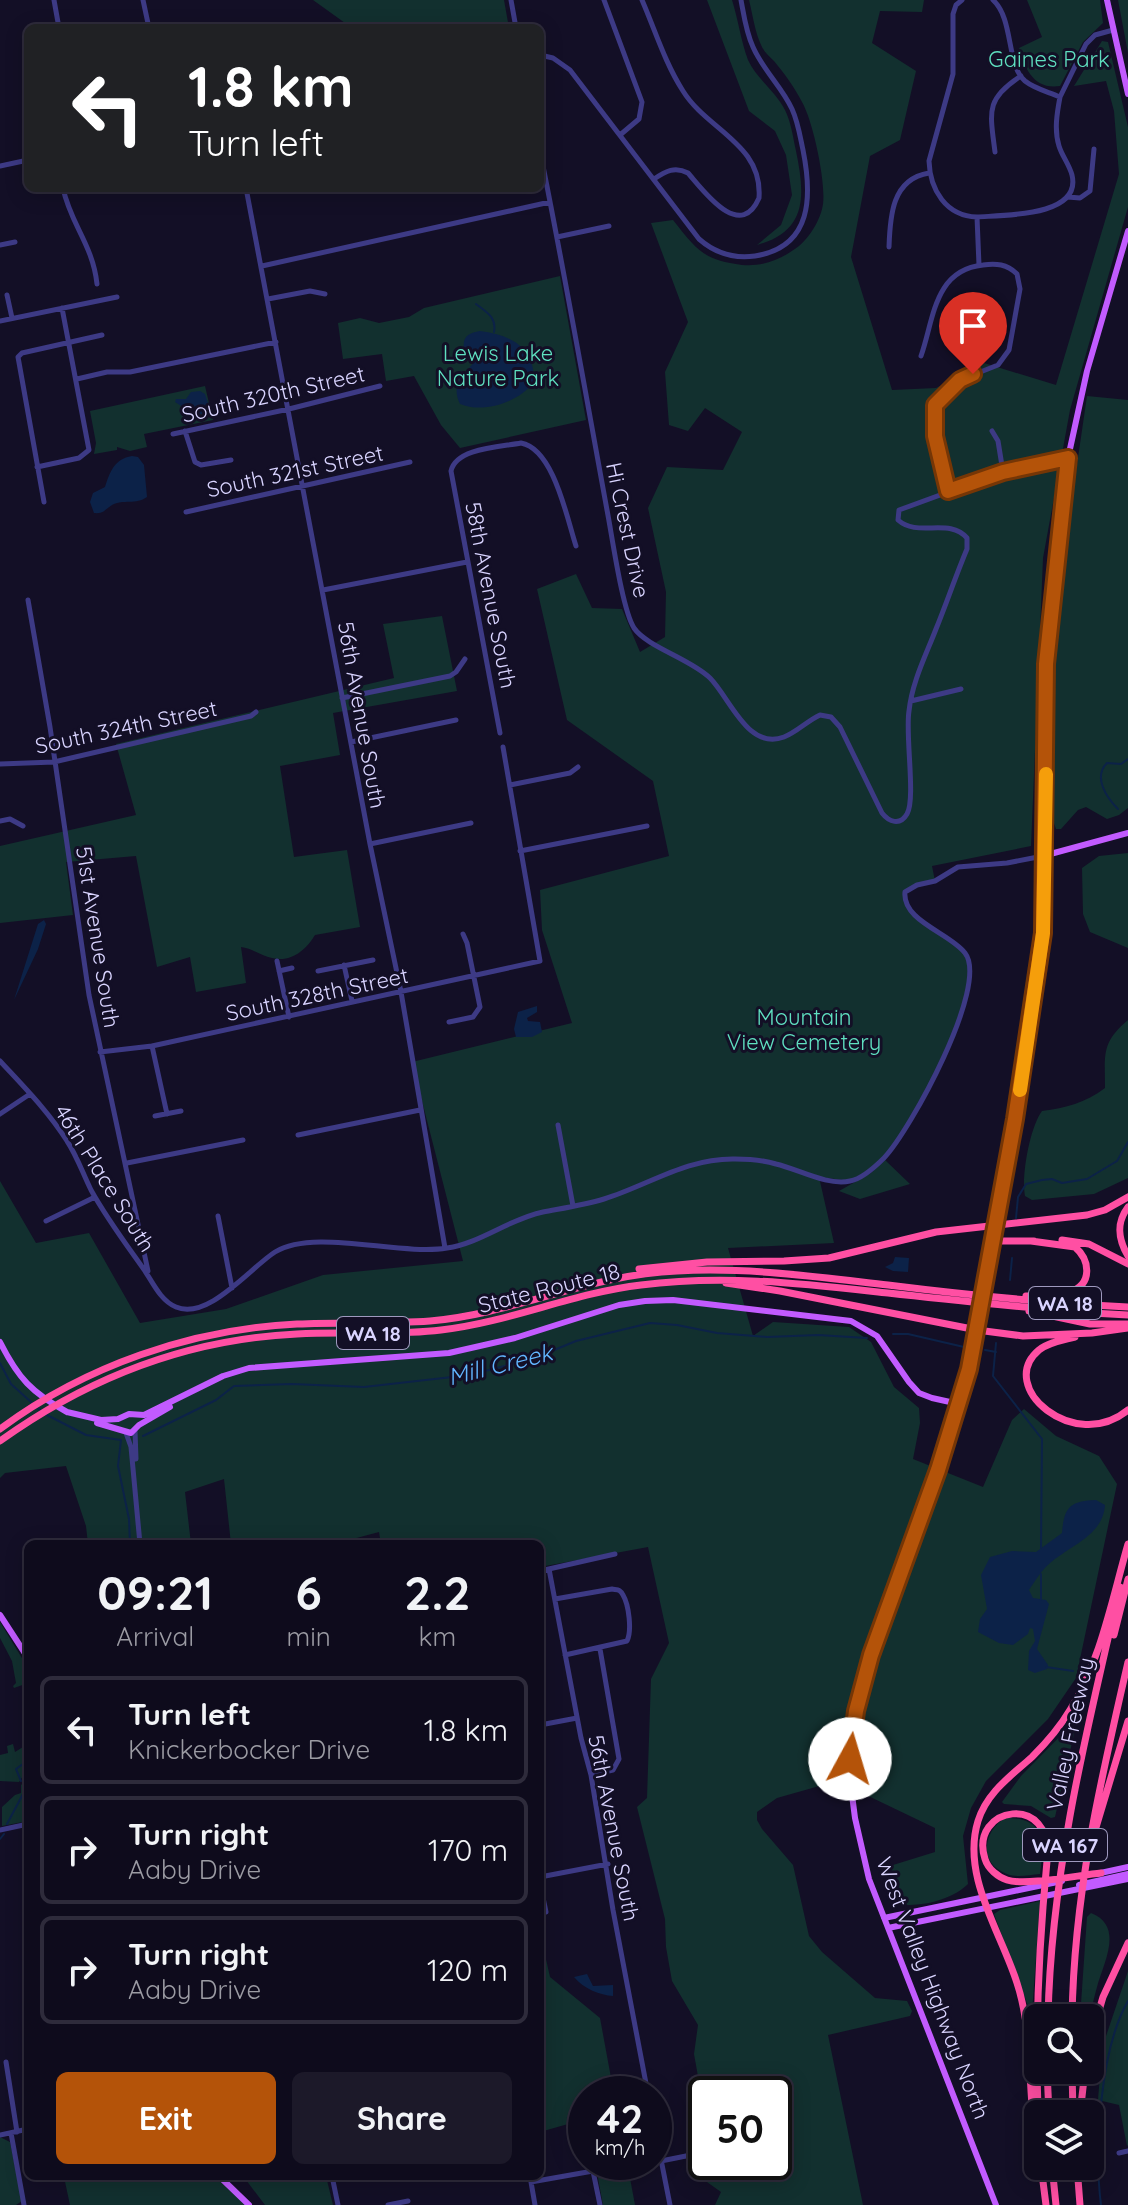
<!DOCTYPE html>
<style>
body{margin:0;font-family:Quicksand,sans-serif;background:#1c1929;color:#f1f3f6;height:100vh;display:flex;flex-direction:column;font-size:30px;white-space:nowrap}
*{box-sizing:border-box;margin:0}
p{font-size:26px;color:#9b9ba3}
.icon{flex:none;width:44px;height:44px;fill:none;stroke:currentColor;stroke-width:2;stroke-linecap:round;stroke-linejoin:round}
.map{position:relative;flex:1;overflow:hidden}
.panel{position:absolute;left:24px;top:1540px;width:520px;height:640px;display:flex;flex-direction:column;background:#0e0b1c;border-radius:12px;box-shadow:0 4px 20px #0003,0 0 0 2px #2e2b3b}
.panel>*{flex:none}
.hud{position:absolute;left:24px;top:24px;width:520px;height:168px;border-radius:12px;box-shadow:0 4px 20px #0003,0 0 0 2px #2e2b3b;background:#202124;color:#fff;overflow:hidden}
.controls{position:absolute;left:1024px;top:2004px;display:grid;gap:16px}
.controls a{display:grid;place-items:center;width:80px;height:80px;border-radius:12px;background:#0e0b1c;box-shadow:0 4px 20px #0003,0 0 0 2px #2e2b3b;font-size:40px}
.speed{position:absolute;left:568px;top:2076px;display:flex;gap:16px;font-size:40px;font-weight:700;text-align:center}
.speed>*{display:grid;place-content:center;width:104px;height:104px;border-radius:50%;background:#0e0b1c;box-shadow:0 4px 20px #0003,0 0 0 2px #2e2b3b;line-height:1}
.speed small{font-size:20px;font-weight:400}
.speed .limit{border:4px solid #111;border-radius:12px;background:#fff;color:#111}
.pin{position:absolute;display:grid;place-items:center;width:68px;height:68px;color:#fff;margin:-82px -34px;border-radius:50% 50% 50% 0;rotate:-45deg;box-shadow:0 0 8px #0007}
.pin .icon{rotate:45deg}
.me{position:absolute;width:88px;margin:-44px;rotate:6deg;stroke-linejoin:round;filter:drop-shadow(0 0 6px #0008)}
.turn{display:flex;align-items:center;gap:28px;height:168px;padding:0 32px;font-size:36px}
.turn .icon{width:104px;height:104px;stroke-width:2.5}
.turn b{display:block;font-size:56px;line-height:68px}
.eta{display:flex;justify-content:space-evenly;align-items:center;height:136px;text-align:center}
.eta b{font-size:48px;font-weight:700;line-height:56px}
.cta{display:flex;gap:16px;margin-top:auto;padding:16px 32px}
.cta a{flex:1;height:92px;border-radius:12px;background:#b45309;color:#fff;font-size:32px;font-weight:700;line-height:92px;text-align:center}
.cta a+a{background:#1c1929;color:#f1f3f6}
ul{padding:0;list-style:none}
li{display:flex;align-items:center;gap:24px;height:108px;margin:0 16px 12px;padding:0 16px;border:4px solid #2e2b3b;border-radius:12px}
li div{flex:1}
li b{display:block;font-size:30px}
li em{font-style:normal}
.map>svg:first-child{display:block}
.green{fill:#12302f}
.water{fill:#0c2248}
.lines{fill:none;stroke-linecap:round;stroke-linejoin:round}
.stream{stroke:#0c2248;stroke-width:2}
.minor{stroke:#3d3a85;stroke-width:5}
.major{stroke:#c25bff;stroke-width:6}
.highway{stroke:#ff4fa3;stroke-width:7}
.route-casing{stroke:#753606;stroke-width:20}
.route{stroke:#b45309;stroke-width:14}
.slow{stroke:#f59e0b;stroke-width:14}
.labels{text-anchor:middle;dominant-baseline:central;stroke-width:6;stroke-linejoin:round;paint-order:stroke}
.shield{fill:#130f26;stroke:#9e99be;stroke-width:2}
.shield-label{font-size:20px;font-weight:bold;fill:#d9d4ff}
.park-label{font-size:22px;fill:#5fe0c0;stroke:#130f26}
.street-label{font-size:22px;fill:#d9d4ff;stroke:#130f26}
.water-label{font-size:24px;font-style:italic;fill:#62b6ff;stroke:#130f26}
</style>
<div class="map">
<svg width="1128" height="2205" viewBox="0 0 1128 2205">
<rect width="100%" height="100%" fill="#130f26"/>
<path class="green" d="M313,0H504L509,28H352Z
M707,0H732C738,19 741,41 748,60C757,79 775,91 785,110C791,122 793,137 796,151C805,195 808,231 757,245L781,225L792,195L786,155L775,131L749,111Z
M749,0H924L922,12L880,11L872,43L916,71L900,140L870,156L851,257L892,390L936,388L984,363L1056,385L1119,174L1114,111L1106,81L1074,86L1102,41L1108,42L1128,127V207L1070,410L1043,558L1031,846L932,866L935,881L905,892C906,897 907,905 910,910C922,929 961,938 970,961C982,999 911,1125 886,1155C877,1166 862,1173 851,1181L819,1177L834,1243L728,1248L753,1336L773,1322L849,1327L871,1342L894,1387L919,1408L920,1423L913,1459L983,1487L1012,1420L1024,1409L1056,1436L1099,1456L1117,1484L1076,1678L1048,1719L986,1781L971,1808L963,1836L968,1884C951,1901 913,1910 889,1902L886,1882L893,1865L935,1852V1828L837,1781L777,1798L757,1812V1820L762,1829L793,1865L809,1936L822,1952L875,1998L907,2001L912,2011L910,2016L828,2035L863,2205H715L721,2192L707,2182L747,2174L757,2162H774V2094L701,2093L694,2054L698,2025L672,1981L666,1947L665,1919L637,1807L647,1798L651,1679L669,1643L648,1547L540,1567V1544H381L379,1532L334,1544H231L224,1479L185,1492L191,1544H88L86,1526L66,1466L5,1473L0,1478V1181L36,1243L89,1233L140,1323L226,1309L323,1275L463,1261L412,1062L572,1023L542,930L540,890L669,856L653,781L567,720L537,589L576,574L592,608L622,609L640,652L665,637L666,592L648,508L667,467L723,470L742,432L705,408L688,431L669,425L665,372L688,322L651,223L673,220C697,250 703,260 742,265C764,267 782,259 799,246C810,237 821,219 823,204C826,182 813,121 802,102C795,88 784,73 774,61C770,57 765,53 762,47C755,33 753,16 749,0Z
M1027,0H1100L1103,23L1083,42L1060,86C1034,90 1025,69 1019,48L1042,37Z
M1118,0H1128V53Z
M560,276L586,420L460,448L441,425L414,376L386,381L382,354L343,359L338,323L360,318L379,323L409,317L424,308Z
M205,386L213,420L144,434L147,447L130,451L117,447V450L94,454L96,443L90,411Z
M1087,396L1128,400V808L1119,815L1107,819L1086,807L1078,810L1061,829H1056L1053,820V685L1060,581Z
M442,616L457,691L333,713L340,755L280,766L294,857L347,850L360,927L315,935C306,950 291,963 272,958C261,956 252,948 241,947L246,983L196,992L190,957L157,967L136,856L66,862L73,915L0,923V846L136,815L116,744L394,678L383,624Z
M1128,853V948L1090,932L1083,914L1082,868L1099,856Z
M1128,1020V1178L1094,1194L1032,1200L1025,1196C1021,1176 1030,1127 1042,1111C1066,1108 1085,1103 1105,1088C1105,1054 1101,1043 1128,1020Z
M885,1160L910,1184L860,1199L839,1191L871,1173Z
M0,1622L28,1668V1683L14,1688L13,1686L16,1683L12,1661L0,1638Z
M1073,1723L1075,1725L1074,1734L1055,1817L1051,1818L1031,1806L1004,1804L1002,1802L1021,1776Z
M13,1744L15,1752L23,1747V1752H28V1769L19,1782L0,1781V1755L8,1753L7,1746Z
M28,1778V1821L2,1826V1807L15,1795L21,1793V1785Z
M1005,1818C1046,1817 1044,1843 1040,1874C1029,1875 1017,1878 1007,1874C978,1864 983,1831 1005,1818Z
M1040,1901L1032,2013L1031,2014L994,1914L1000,1910Z
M1091,1913C1125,1926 1103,1964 1097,1987C1094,1997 1092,2008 1089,2018H1080L1087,1917Z
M541,1937L550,1977L600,2018L614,2094H586V2131L582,2120L540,2132Z
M1128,1971V2145L1127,2146L1119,2105L1098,2100L1102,2048Z
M0,2137L10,2142L22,2201L16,2205H0Z
M595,2162H627L635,2205H603Z
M219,2176L248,2205H70L64,2177Z
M243,2176H326L333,2205H265Z"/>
<path class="water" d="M480,331C511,335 535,347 534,382C519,402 484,414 460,404C450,383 464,375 476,360L464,349C462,336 469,333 480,331Z
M200,391L205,394L208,403L202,414H194L175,402L176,399H186L191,392Z
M132,456L138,457L144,465L147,497C136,505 123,499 112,505C104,510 104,514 94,513L90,502L93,493L105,487C110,472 114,459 132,456Z
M44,920L46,924L38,949L14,1000L38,924Z
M537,1006V1012L527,1018L528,1021L540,1022L542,1032L532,1037H516L514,1029L518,1012Z
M895,1257L909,1258L908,1272L893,1271L885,1267L893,1263Z
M1096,1500L1105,1505C1103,1536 1069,1546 1049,1564C1041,1571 1035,1581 1029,1590L1033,1598L1046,1600L1049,1604L1037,1649L1048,1665L1047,1669L1035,1673L1028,1670L1029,1651L1035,1641L1033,1629L1030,1628L1028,1634L1013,1645L999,1643L978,1632L980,1619L987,1609L981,1575L990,1557L1012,1551L1036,1552L1062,1533C1064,1507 1070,1501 1096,1500Z
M587,1974L593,1986L613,1985V1996C600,1995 584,1989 574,1977Z"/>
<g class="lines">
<path class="stream" d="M476,304C486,312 497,317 494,332
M1118,809C1106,797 1093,777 1107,763L1121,764L1128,759
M1016,1218L1018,1197L1026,1184L1042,1180L1052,1179L1062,1183L1087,1179L1117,1161L1128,1142
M1010,1280L1012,1258
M893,1334H908L964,1347
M996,1343L993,1376L1042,1439L1041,1548
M985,1350L996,1352
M0,1363L11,1384L40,1410
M45,1414L86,1435L121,1440L118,1466L129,1519L130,1544
M143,1436L216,1400L234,1386L292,1384L364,1387L470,1375L535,1358L576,1341L650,1323L677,1325L717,1333L767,1337L818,1335L867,1338
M1041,1600V1574
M1046,1667L1073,1671
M21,1781L16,1769L27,1761
M7,1824L23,1794L24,1787
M0,1839L4,1834
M1101,2205C1094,2150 1100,2049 1128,2001"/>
<path class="minor" d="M54,0L59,28
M143,0L149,28
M511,0L516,28
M604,0L642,102L639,119L620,135
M642,0C655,30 665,63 683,91C707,130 763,144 759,198C740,242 703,190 688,173C675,166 666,171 654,179
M962,0L956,5L953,14V74L929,161C930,190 946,216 977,217L979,265
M540,55L553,58L570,70L699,239C715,253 734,259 755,256C813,247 812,195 803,150C800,136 798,122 792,109C782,87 763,70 753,47C746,32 744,16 741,0
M1060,97L1086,44L1095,35L1113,30
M540,151C564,270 585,390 607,510C612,535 622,609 634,628C647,647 691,659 710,678C730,698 748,751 784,737C797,732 807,721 820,715L831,717L840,727L882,813C889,822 900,826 907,814C916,799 905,734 909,711C912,682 926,655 936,629C947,602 956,575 967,549V538C949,517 918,538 898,520L899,510L1003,472L1068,458
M995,152C990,112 985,99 1021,76
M0,166L28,160
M63,188C70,223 93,245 97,284
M246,188L370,844L401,992L445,1248
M1068,197L1080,198L1090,191L1094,149
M977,217C1003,215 1082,217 1072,175C1069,164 1062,156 1059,146C1054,130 1057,113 1060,97C1049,92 1035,89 1025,81C1006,65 1014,19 993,0
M557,237L609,226
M0,245L15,242
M889,247C890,216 892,179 929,173
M262,266L550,202
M7,295L12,318
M268,299L310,291L325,294
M0,321L117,297
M921,356C934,319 934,270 983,265C996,263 1007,264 1017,274L1020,289L1009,350L998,365L960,380L935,405V436L948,491
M77,379L107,372H130L276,342
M185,431L195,462L201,465L231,460
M992,431L998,441L1003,472
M173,434L289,409L380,386
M37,467L79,458L89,450L62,308
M44,502L18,357L22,353L102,335
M186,512L410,462
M323,590L467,562
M28,600L50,727L89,995L148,1271
M342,698L450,676L456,672L465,659
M911,701L961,689
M500,733L451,471C456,448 500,447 521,443C554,449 567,519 576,546
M351,742L456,720
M0,764L54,762L251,716L256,712
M510,785L570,773L578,767
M0,821L10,819L23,826
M370,844L471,823
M520,851L647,826
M277,961L289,1017
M344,965L352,1001
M279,971L292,968
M318,971L373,960
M449,1022L473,1017L480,1007L467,943L463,934
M152,1046L167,1114
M100,1052L152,1046L540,961L503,747
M0,1061C24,1087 48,1111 67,1141C77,1156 83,1174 91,1190C107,1219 126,1244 145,1271C153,1283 161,1301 176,1307C208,1321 251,1267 275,1252C315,1228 399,1256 447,1248C481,1243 509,1219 543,1212C564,1208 584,1205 604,1199C649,1185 686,1158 735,1159C749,1159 763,1160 776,1164C798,1169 827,1186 850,1181C862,1179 875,1167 884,1158C910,1131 990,985 965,953C950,933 902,921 905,892L917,885L935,881L958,867L1007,863L1043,856
M0,1114L30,1094
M155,1116L181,1111
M558,1125L573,1206
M298,1135L420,1110
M127,1163L243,1140
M218,1216L232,1288
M46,1221L95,1197
M135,1431L136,1459
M126,1433L131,1447L140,1544
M549,1569L581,1738L591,1775L613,1910L648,2094
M540,1571L615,1554
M555,1599L612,1589C618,1590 620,1589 623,1595C629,1605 632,1631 627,1641L565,1655
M540,1725L577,1718
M591,1775L613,1770L619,1759L600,1649
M0,1830L28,1824
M540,1877L608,1864
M540,1883L546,1912
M6,2062L17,2132
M654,2124L670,2205
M11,2133L24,2205
M0,2135L28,2129
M1119,2153L1128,2151
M661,2161L706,2152
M332,2176L338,2205
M388,2205L408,2201
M535,2205L531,2182L593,2171L600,2205"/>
<path class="major" d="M1107,0L1128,94
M1043,856L1128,833
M0,1342C18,1378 32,1393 67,1412
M67,1412L101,1420L118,1419L129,1414L144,1415L223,1376L249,1368L449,1353L515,1338L619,1305L645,1301L673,1300L851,1321L877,1336L909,1382L919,1393L932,1398L959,1404
M97,1423L131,1433L139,1425L170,1407
M0,1615L28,1658
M1096,1874L1128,1867
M1079,1885L1128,1874
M884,1918L1062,1881
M888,1928L1128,1879
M219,2176L249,2205
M996,2205L869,1879L855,1818L851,1787V1738L871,1655L938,1470L974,1350L1015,1119L1043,933L1046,664L1068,458L1087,371L1128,231"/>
<path class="highway" d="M1128,1207C1116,1223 1118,1239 1128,1256
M1062,1240L1089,1244L1128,1264
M992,1241H1034
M639,1269L707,1262L784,1261L829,1258L936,1232L1087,1215L1105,1210L1128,1197
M726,1283L780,1291L977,1330L1023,1336L1092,1333L1128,1328
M1026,1296C1039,1295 1057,1296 1070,1292C1093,1284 1090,1260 1075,1247L1031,1241
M1029,1311L1090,1324H1128
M1075,1337C1064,1340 1049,1342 1039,1350C995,1387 1075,1454 1128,1410
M0,1429C85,1366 191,1329 297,1324C341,1322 386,1324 430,1321C514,1314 592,1274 677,1271C748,1267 818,1277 888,1285C968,1295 1048,1303 1128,1307
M0,1441C88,1378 188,1339 297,1334C345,1331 393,1336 441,1330C510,1322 573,1293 641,1285C725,1274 805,1284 888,1293C950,1300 1012,1306 1074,1312L1128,1315
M1114,1635L1128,1579
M1094,1834L1128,1721
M1048,2018C1051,1872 1087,1729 1120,1587
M1072,2018C1074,1894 1100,1783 1128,1662
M1090,2041L1103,1997L1128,1943
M1047,2070L1049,2114
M1072,2070L1073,2114
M1038,2110C1035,2026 1039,1944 1047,1861C1055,1791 968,1806 985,1859C988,1869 998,1877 1007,1880C1026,1886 1079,1875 1101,1873
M1080,2114L1085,2070
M1038,2152C1026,2096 1035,2038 1017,1983C1001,1932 961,1876 978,1821C987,1792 1011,1776 1032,1757C1046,1743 1060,1727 1070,1710C1101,1660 1112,1599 1128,1544
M1041,2166L1046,2205
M1052,2166L1056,2205
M1077,2166L1080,2205"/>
</g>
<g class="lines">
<g class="route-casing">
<path id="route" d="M850,1759L856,1711L871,1655L938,1470L969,1369L1015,1119L1043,933L1046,664L1068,458L1003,472L948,491L935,436V405L960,380L973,374"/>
</g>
<use href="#route" class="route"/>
<path class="slow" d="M1020,1090L1043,933L1046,774"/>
</g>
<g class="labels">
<g class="shield">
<rect x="1029" y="1287" width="72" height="32" rx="6"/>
<rect x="337" y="1317" width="72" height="32" rx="6"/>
<rect x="1023" y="1829" width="84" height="32" rx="6"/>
</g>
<g class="shield-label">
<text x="1065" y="1303">WA 18</text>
<text x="373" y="1333">WA 18</text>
<text x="1065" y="1845">WA 167</text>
</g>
<g class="park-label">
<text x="1049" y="59">Gaines Park</text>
<text x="498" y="353">Lewis Lake<tspan x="498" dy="25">Nature Park</tspan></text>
<text x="804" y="1017">Mountain<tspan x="804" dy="25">View Cemetery</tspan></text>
</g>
<g class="street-label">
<text transform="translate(273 394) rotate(-13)">South 320th Street</text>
<text transform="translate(295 471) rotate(-12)">South 321st Street</text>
<text transform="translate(628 530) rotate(78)">Hi Crest Drive</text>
<text transform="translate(491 595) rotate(79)">58th Avenue South</text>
<text transform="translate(362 715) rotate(80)">56th Avenue South</text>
<text transform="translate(126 727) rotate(-12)">South 324th Street</text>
<text transform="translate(98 937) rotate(81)">51st Avenue South</text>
<text transform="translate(317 994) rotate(-12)">South 328th Street</text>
<text transform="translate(105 1178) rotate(58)">46th Place South</text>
<text transform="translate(549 1288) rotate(-14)">State Route 18</text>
<text transform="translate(1070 1734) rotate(-78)">Valley Freeway</text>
<text transform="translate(614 1828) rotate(79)">56th Avenue South</text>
<text transform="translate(933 1988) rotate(69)">West Valley Highway North</text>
</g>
<g class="water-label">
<text transform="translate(500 1364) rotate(-14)">Mill Creek</text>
</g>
</g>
</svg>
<div class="controls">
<a><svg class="icon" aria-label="search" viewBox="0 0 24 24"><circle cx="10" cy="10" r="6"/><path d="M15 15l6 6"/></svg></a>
<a><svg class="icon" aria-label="layers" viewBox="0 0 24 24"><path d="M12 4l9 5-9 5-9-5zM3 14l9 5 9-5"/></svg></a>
</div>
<div class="speed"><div>42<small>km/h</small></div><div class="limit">50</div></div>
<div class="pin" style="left:973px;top:374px;background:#d93025"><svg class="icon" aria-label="arrive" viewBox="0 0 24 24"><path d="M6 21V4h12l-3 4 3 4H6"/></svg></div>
<svg class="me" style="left:850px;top:1759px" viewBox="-20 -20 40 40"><circle r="19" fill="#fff"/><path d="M0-13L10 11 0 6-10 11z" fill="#b45309"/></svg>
<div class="hud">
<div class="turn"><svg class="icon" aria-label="left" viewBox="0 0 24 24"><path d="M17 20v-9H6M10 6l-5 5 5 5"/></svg><div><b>1.8 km</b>Turn left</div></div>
</div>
<section class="panel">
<div class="eta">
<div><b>09:21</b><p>Arrival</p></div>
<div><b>6</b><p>min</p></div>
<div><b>2.2</b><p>km</p></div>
</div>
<ul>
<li><svg class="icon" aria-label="left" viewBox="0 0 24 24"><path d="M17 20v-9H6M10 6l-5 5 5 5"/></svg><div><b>Turn left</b><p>Knickerbocker Drive</p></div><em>1.8 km</em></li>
<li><svg class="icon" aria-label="right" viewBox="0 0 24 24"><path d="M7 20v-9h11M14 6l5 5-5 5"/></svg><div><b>Turn right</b><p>Aaby Drive</p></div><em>170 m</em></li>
<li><svg class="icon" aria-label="right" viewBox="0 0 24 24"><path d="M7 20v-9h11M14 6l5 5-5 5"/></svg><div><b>Turn right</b><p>Aaby Drive</p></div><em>120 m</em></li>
</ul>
<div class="cta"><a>Exit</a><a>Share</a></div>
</section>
</div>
